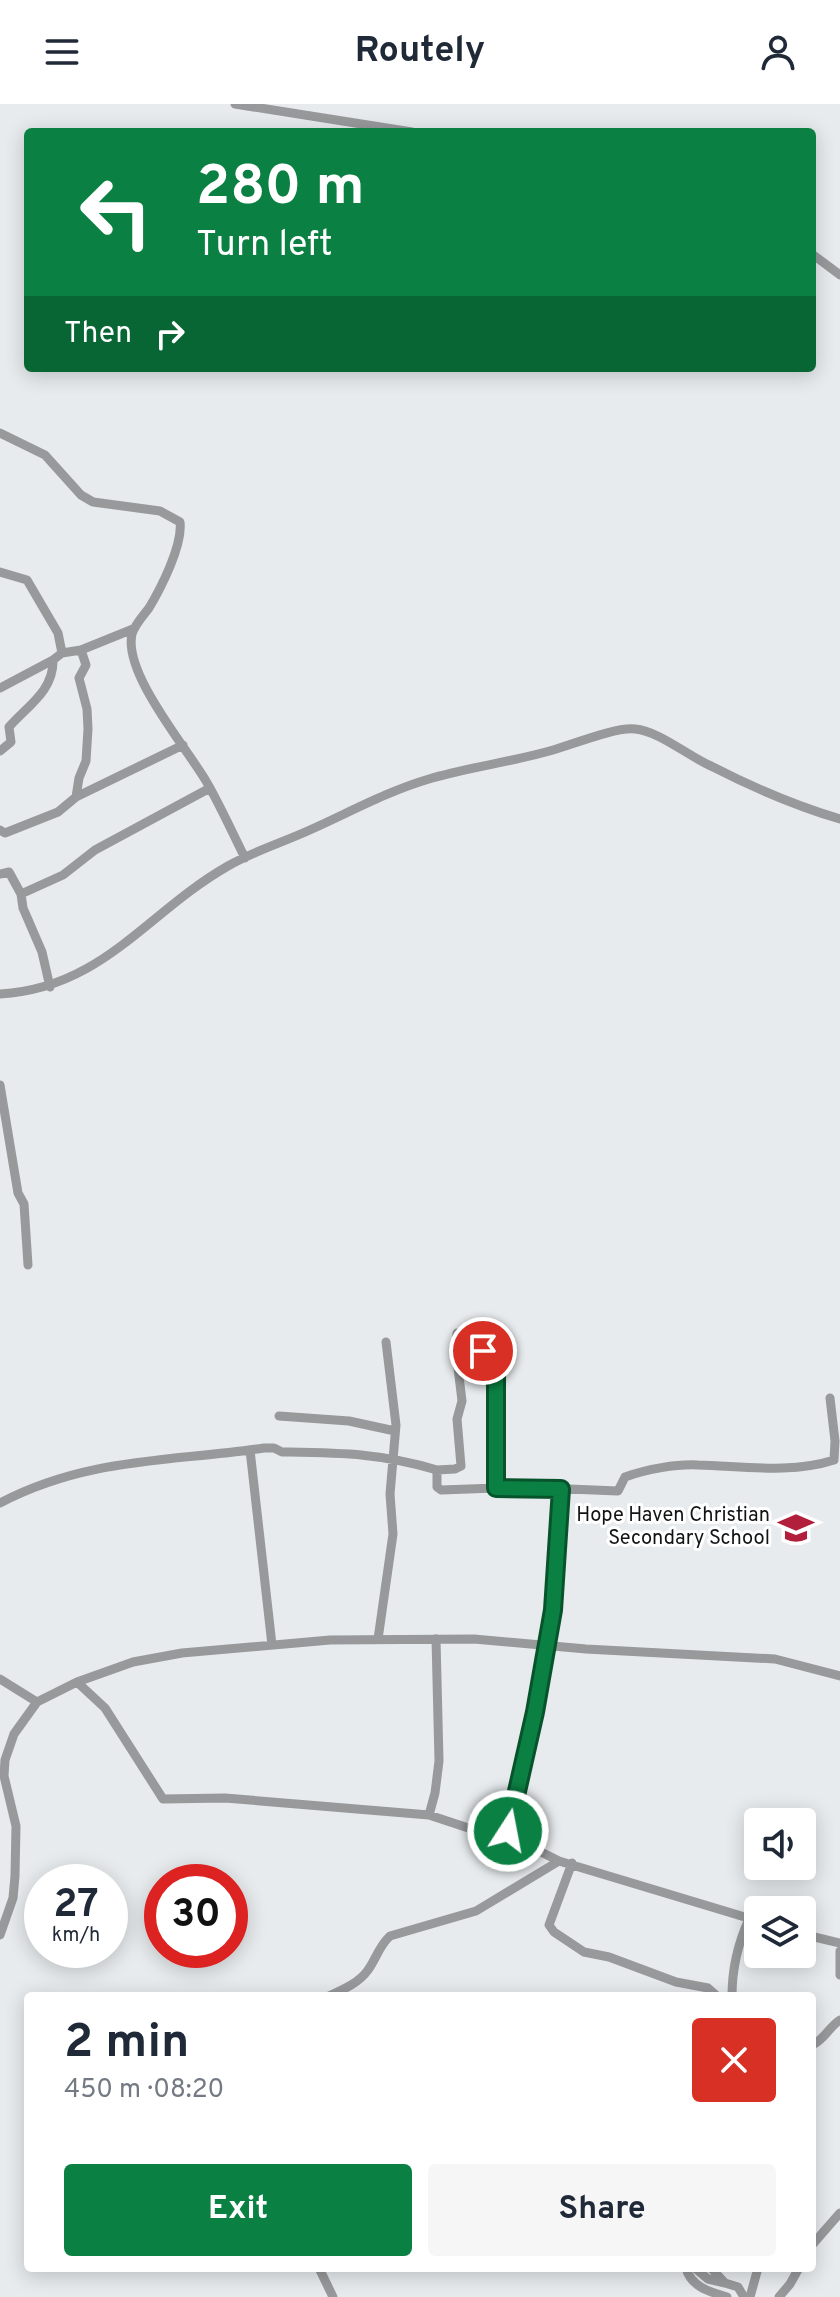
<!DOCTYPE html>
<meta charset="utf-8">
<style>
body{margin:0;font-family:Overpass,sans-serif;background:#f6f6f7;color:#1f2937;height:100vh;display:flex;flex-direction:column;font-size:30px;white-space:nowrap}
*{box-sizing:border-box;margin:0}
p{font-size:26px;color:#747a83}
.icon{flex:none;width:44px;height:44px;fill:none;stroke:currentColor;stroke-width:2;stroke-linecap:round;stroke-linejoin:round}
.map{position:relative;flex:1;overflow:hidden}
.details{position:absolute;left:24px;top:1888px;width:792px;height:280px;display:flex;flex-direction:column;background:#fff;border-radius:8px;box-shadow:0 4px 20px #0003}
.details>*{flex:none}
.guide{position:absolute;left:24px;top:24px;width:792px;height:244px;border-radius:8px;box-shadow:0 4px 20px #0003;background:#0b8043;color:#fff;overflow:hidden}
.tools{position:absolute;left:744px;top:1704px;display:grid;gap:16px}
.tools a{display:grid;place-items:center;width:72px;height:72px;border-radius:8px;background:#fff;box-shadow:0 4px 20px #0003;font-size:40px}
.speed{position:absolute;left:24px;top:1760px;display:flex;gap:16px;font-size:40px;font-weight:700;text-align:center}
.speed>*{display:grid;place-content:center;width:104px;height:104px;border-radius:50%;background:#fff;box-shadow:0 4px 20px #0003;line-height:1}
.speed small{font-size:20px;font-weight:400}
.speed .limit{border:12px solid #d22;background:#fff;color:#111}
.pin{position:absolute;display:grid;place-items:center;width:68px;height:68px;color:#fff;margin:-34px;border:4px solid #fff;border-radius:50%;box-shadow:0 2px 8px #0007}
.me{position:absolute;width:88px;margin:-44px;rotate:11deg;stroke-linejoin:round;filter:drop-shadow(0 0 6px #0008)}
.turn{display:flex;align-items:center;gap:28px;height:168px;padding:0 40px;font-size:36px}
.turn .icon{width:104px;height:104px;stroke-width:2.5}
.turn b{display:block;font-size:56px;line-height:68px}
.then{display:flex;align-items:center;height:76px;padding:0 40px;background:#0003;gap:16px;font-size:30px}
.round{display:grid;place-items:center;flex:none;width:84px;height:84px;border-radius:8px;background:#f6f6f7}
.summary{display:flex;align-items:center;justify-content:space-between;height:136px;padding:0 40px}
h1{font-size:48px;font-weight:700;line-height:60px}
.primary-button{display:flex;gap:16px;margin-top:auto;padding:16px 40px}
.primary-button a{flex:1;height:92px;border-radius:8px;background:#0b8043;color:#fff;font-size:32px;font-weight:700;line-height:92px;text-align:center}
.primary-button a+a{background:#f6f6f7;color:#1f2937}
header{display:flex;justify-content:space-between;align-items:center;height:104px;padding:0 40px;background:#fff;font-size:36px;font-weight:700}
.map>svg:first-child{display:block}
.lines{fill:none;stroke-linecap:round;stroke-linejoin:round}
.street{stroke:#97999a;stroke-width:9}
.route-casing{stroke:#07532c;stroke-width:20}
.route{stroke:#0b8043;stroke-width:14}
.labels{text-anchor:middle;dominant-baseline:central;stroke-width:6;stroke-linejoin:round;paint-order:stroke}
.poi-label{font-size:20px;fill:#121314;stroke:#fff;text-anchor:end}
</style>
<header><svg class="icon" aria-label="menu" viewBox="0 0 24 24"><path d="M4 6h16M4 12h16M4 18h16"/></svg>Routely<svg class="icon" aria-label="person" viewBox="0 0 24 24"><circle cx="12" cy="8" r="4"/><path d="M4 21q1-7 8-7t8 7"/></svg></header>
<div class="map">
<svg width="840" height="2193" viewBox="0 0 840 2193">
<rect width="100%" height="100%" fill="#e7ebed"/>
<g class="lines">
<path class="street" d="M235,0L412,28
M812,150L840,171
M0,329L45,351L81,391L93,398L160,407L180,418C183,441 161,484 149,504C143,512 135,520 132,530C123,569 186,643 206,677C220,701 232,728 245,754
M0,468L27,476L58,529L62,549
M0,584L53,556L62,549L81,546L133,525
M0,647L11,638L9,623C26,603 54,587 53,556
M76,693L79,674L86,657L88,625L87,605L79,574L86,561L81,546
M0,726L5,729L58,708L76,693L183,641
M0,770L9,768L21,790L23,804L42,848L50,883
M21,790L63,771L95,746L210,684
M0,890C103,884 147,808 228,762C254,747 284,738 312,725C350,708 388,687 429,675C469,663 512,658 553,646C574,640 615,623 635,625C659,627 688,652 711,662C752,683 796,702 840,715
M0,981L18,1089L24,1100L28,1161
M483,1247L496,1263V1384
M279,1312L349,1317L395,1327
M250,1346L272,1541
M437,1366L455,1365L461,1362L457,1315L462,1297L456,1247L457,1229
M0,1399C88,1353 170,1358 264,1344H274L282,1348C341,1349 380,1349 437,1366V1383L441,1386L520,1383L618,1387L625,1373C647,1365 676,1360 698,1361C742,1362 791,1370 834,1356L835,1337L830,1294
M378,1535L393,1430L390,1390L396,1321L386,1238
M0,1575L37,1598
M77,1578L105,1604L163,1695L225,1694L429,1711L541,1748L559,1757L758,1817
M429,1711L435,1689L439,1657L436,1535
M504,1735C517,1706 518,1671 526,1640C547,1557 561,1471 561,1385
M572,1759L549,1821L554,1828L584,1848L609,1853L676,1878L708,1884L717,1892
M802,1830L840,1839
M0,1831L13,1794L15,1772L16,1722L4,1672L5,1656L14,1630L37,1598L77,1578L133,1558L182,1549L330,1536L474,1535L586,1545L775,1555L840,1572
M840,1847V1871
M329,1892C342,1886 359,1879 368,1866C376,1855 379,1842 390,1832L476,1807L559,1757
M732,1892C732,1865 738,1839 749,1815
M812,1941C824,1936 829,1923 840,1916
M812,2141L840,2109
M319,2164L333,2193
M686,2164C691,2183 710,2188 727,2193
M695,2164L708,2175L725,2179
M711,2164L725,2179L738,2183L744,2193
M750,2193L758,2164
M779,2193L790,2180L799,2164"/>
</g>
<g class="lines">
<g class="route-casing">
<path id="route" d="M483,1247L496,1263V1384L561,1385L553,1506L535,1608L508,1727"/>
</g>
<use href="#route" class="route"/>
</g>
<defs>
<g id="school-bare" transform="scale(2.76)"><path d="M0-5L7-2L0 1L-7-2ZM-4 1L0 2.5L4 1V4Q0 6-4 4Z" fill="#b21f3d" stroke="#fff" stroke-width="2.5" paint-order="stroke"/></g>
</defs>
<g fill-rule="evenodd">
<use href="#school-bare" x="796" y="1424"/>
</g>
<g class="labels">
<g class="poi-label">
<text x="770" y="1412">Hope Haven Christian<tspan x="770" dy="23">Secondary School</tspan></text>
</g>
</g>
</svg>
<div class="tools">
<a><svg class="icon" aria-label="sound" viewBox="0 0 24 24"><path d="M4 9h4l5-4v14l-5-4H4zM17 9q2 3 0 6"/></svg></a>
<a><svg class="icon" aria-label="layers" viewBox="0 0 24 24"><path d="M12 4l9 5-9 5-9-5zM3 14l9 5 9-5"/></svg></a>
</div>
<div class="speed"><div>27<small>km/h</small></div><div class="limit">30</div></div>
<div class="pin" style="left:483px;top:1247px;background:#d93025"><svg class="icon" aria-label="arrive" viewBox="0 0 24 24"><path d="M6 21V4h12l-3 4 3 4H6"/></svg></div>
<svg class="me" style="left:508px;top:1727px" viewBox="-20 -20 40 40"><circle r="17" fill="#0b8043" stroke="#fff" stroke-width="3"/><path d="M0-11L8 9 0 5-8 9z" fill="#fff"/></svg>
<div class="guide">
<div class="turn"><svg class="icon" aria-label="left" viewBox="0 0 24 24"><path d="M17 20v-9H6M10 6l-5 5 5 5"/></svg><div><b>280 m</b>Turn left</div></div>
<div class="then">Then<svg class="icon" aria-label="right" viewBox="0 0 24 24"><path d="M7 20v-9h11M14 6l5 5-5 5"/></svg></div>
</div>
<section class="details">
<div class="summary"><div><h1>2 min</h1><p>450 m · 08:20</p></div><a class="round" style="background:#d93025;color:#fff"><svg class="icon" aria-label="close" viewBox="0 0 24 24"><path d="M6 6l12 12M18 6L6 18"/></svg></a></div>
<div class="primary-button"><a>Exit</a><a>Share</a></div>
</section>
</div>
